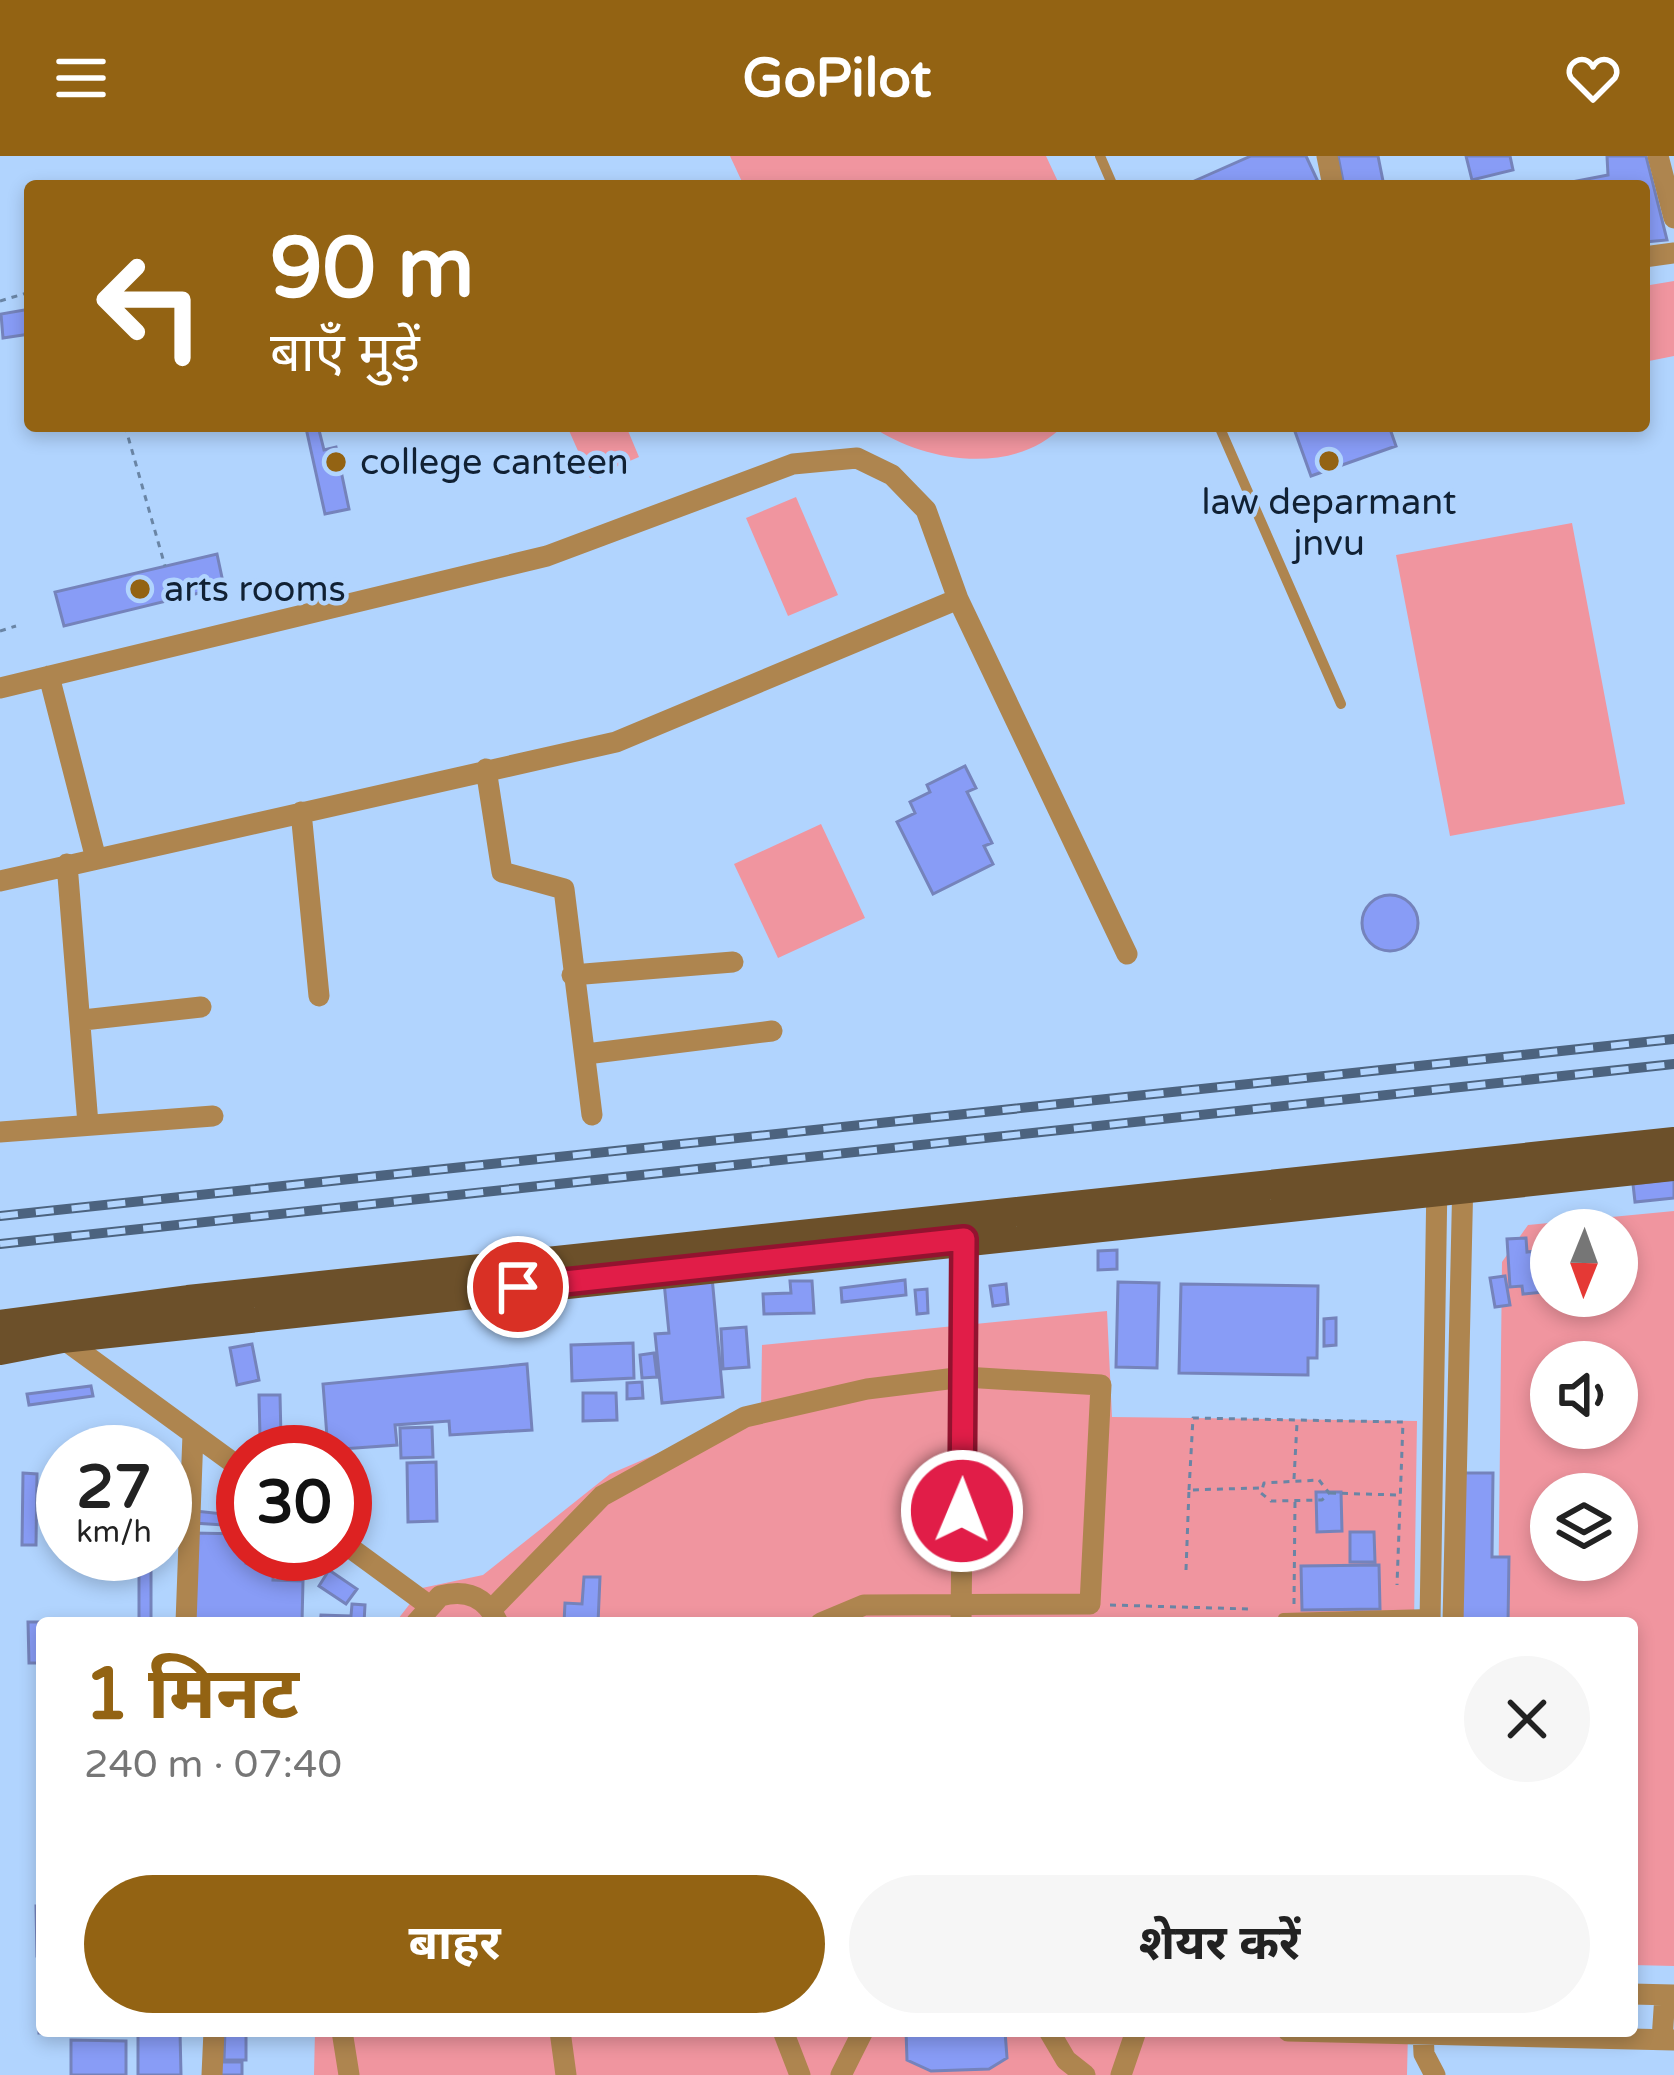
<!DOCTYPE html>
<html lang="hi">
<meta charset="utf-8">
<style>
body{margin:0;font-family:"Varela Round","Noto Sans Devanagari",sans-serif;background:#f6f6f6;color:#222;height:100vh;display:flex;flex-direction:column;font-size:45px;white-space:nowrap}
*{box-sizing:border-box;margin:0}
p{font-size:39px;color:#767676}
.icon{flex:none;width:66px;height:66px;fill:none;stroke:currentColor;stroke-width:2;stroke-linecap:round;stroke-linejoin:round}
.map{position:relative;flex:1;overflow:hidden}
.panel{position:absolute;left:36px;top:1461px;width:1602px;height:420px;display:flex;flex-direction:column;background:#fff;border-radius:12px;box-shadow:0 6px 18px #0003}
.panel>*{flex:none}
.top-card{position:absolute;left:24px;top:24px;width:1626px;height:252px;border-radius:12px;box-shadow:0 6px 18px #0003;background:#936313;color:#fff;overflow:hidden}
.needle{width:78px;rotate:181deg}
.controls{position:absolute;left:1530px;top:1053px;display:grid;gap:24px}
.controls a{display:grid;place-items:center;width:108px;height:108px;border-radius:50%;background:#fff;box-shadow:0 6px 18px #0003;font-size:60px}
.speed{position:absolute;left:36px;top:1269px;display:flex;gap:24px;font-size:60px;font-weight:700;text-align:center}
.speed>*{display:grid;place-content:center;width:156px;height:156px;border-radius:50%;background:#fff;box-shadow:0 6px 18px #0003;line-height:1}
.speed small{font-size:30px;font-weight:400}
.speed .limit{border:18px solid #d22;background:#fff;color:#111}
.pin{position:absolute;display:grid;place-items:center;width:102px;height:102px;color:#fff;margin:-51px;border:6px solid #fff;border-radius:50%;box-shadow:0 3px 12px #0007}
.me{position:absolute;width:132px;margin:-66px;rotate:1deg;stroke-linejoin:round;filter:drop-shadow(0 0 9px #0008)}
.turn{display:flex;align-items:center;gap:42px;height:252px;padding:0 48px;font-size:54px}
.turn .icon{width:156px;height:156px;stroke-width:2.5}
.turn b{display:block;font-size:84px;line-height:102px}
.round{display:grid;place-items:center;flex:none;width:126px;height:126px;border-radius:63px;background:#f6f6f6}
.overview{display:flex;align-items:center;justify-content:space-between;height:204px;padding:0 48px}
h1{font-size:72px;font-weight:700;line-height:90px;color:#936313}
.action{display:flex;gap:24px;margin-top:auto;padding:24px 48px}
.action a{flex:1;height:138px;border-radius:72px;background:#936313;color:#fff;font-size:48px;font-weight:700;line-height:138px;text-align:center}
.action a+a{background:#f6f6f6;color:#222}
header{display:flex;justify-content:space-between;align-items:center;height:156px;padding:0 48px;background:#936313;color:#fff;font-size:54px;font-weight:700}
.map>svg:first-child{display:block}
.green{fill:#f0959f;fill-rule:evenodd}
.building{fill:#889cf6;stroke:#7583bb;stroke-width:3}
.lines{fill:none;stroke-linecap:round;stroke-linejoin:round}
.path{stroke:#6a85a5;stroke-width:3;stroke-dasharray:6 6;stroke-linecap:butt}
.service{stroke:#ae854f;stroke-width:10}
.minor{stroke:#ae854f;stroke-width:21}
.primary{stroke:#6c502a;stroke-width:30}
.rail-casing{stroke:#4c637f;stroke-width:10}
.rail{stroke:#b1d4fe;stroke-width:6;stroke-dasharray:18;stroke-linecap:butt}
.route-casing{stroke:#92132f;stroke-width:30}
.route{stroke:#e11d48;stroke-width:21}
.poi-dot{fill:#936313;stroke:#b1d4fe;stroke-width:4.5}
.labels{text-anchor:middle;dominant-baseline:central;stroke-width:9;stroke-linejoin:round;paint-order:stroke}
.poi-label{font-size:36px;fill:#112134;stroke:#b1d4fe;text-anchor:start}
</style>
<header><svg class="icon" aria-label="menu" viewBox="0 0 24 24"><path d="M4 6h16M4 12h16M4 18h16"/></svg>GoPilot<svg class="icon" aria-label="heart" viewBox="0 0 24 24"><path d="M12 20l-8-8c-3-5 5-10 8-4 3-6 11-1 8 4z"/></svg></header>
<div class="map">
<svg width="1674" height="1919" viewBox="0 0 1674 1919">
<rect width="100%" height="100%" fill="#b1d4fe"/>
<path class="green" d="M730,0H1046L1060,30H744Z
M1674,125V200L1644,206V130Z
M567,270H626L639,301L590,322Z
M871,270H1063C1013,321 923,306 871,270Z
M796,341L838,439L788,460L746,362Z
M1572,367L1625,648L1450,680L1396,399Z
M821,668L865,762L778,802L734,708Z
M1674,1055V1810L1632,1809V1467H1498L1502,1106L1528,1069ZM1551,1074H1617V1140H1551ZM1551,1206H1617V1272H1551ZM1551,1338H1617V1404H1551Z
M1107,1155L1112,1261L1417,1265L1414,1467H395L422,1432L483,1419L610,1318L761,1253L762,1189Z
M315,1875H1408L1407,1919H314Z"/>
<path class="building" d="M1251,0H1306L1320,30H1183Z
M1338,0H1378L1384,30H1344Z
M1466,0H1510L1513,14L1472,24Z
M1607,0H1646L1667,84L1644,86V30H1551L1608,19Z
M30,153V178L3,182L1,158Z
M318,270L324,294L336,291L349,353L325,358L306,272Z
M1293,270H1389L1396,290L1311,320Z
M217,398L224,431L64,470L55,436Z
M965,610L976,632L967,636L992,687L984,690L993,708L933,738L897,666L915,657L910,646L930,636L927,629Z
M1362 767a28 28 0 1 1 56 0a28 28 0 1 1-56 0Z
M1674,1023V1042L1635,1046L1633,1028Z
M1526,1082L1527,1096L1536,1095L1544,1136L1523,1138L1522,1130L1510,1131L1507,1083Z
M1117,1094V1113L1098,1114V1095Z
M1505,1120L1510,1149L1495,1151L1490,1122Z
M712,1121L723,1241L662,1247L655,1178L669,1177L664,1126Z
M905,1124L906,1139L842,1146L841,1132Z
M790,1125H812L814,1157L764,1158L763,1138L791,1137Z
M1118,1126L1159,1127L1157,1212L1116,1211Z
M1006,1128L1008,1148L993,1150L990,1130Z
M1181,1128L1318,1130L1317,1202H1308V1219L1179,1217Z
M927,1133L928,1157L917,1158L915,1134Z
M1336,1162V1189L1324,1190V1163Z
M746,1171L749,1211L723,1213L721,1173Z
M633,1187L634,1222L572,1225L571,1189Z
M252,1188L259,1224L237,1229L230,1192Z
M654,1197L657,1221L642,1222L640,1199Z
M527,1208L532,1274L450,1279L449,1265L395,1269L397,1289L328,1294L323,1228Z
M642,1226L643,1242L627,1243V1227Z
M91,1230L93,1240L29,1249L27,1238Z
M583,1237H616L617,1264L583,1265Z
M259,1239H280L281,1281H260Z
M432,1271L433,1301L401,1302L400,1272Z
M436,1306L437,1365L408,1366L407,1307Z
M23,1317L37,1318L36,1389H22Z
M1461,1317H1493L1492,1401H1509L1508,1467H1459Z
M1316,1336H1341L1342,1375L1317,1376Z
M195,1355L224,1358L223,1369L194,1367Z
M1350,1376H1374L1375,1406H1350Z
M192,1377L243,1378L246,1407L274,1408L273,1424L303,1425L302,1467H189Z
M139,1403H151V1467H139Z
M1379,1409L1380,1453L1302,1454L1301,1410Z
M329,1414L357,1433L346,1448L319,1430Z
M584,1421H600L598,1467H564L565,1447L582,1448Z
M352,1448L365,1449L364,1467H320L321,1459L351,1460Z
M28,1466H101L42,1467V1507H29Z
M36,1750H42V1800H37Z
M38,1828L42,1875H180L181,1919H138V1876L39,1877Z
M225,1875H246V1904H224Z
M906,1875H1005L1007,1902L989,1913L931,1915L907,1904Z
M71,1884L126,1885V1919H71Z
M213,1906H242V1919H213Z"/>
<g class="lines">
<path class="path" d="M0,145L30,136
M125,270L165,410
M0,475L16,470
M1294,1323L1297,1267
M1319,1324L1329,1337L1322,1344L1271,1345L1261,1337L1264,1327Z
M1189,1334L1193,1262L1403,1266L1397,1429
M1330,1337L1398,1339
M1186,1414L1189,1334L1259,1332
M1294,1448L1295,1345
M1110,1449L1249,1453"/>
<path class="service" d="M1100,0L1113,30
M1219,270L1341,548
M1283,1462L1430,1458"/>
<path class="minor" d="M1327,0L1333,30
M1658,0L1674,62
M1644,101L1674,97
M49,520L96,703
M0,532L547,400L793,308L857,302L892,319L926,354L958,443L1127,798
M486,613L502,716L564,733L592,959
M301,656L319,840
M67,708L88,968
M0,725L616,586L958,443
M572,819L733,806
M83,864L201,851
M586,898L772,875
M0,976L213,960
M62,1182L243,1314
M345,1388L427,1448
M492,1453L602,1340L745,1261L867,1233L964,1221L1101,1229L1090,1448L864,1449L821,1467
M186,1467L193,1278
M416,1467L440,1440C467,1433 486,1441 498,1467
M961,1467L965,1083
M1430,1467L1437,1024
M1453,1467L1463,1019
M1632,1838L1673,1839
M342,1875L349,1919
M560,1875L566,1919
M783,1875L800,1919
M1049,1875L1066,1904L1085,1919
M1288,1875L1674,1884
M1423,1875L1424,1898L1435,1919
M1662,1884L1665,1839
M212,1919L214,1875
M841,1919L863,1875
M1121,1919L1136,1875"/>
<path class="primary" d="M0,1169L188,1144L1674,986
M0,1194L62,1182L1674,1010"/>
<g class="rail-casing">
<path id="rail" d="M0,1060L1674,883
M0,1088L1674,908"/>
</g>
<use href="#rail" class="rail"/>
</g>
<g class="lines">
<g class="route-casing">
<path id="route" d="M518,1131L964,1083L962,1355"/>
</g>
<use href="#route" class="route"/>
</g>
<g class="poi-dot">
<circle cx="1329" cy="305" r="12"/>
<circle cx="336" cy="306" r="12"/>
<circle cx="140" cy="433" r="12"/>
</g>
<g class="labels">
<g class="poi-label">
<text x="360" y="306">college canteen</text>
<text x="1329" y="346" text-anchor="middle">law deparmant<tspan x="1329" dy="41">jnvu</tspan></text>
<text x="164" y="433">arts rooms</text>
</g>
</g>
</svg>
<div class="controls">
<a><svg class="needle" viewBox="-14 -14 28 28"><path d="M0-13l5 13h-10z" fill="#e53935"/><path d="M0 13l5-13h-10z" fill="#767676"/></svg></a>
<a><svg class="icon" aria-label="sound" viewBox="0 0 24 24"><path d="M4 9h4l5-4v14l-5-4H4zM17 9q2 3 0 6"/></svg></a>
<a><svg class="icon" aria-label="layers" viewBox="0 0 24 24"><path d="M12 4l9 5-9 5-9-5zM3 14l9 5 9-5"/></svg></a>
</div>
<div class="speed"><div>27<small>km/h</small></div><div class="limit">30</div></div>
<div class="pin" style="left:518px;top:1131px;background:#d93025"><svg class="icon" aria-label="arrive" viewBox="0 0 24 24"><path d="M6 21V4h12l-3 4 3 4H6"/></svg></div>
<svg class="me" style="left:962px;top:1355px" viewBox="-20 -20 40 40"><circle r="17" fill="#e11d48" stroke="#fff" stroke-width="3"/><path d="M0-11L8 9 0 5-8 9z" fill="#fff"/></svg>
<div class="top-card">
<div class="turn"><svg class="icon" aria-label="left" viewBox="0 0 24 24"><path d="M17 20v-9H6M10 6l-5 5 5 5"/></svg><div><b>90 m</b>बाएँ मुड़ें</div></div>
</div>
<section class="panel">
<div class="overview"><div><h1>1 मिनट</h1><p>240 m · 07:40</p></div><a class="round"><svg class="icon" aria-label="close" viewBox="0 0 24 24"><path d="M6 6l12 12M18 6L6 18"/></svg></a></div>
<div class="action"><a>बाहर</a><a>शेयर करें</a></div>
</section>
</div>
